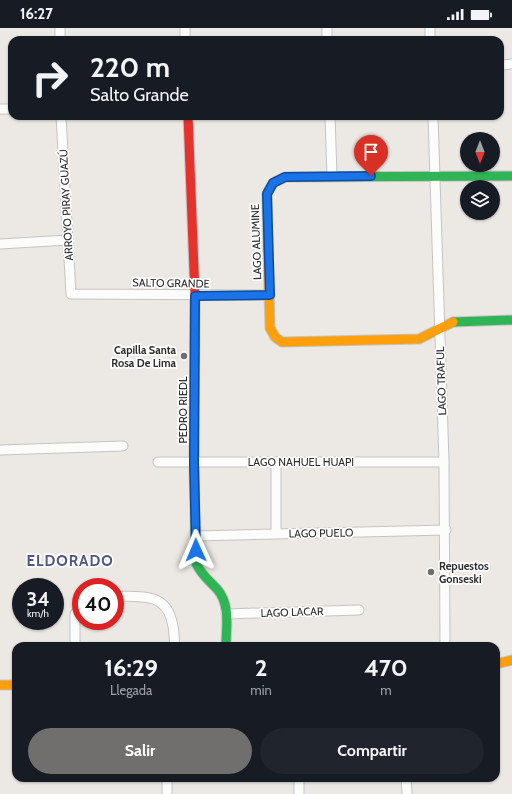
<!DOCTYPE html>
<html lang="es">
<meta charset="utf-8">
<style>
body{margin:0;font-family:Cabin,sans-serif;background:#20242c;color:#f1f3f6;height:100vh;display:flex;flex-direction:column;font-size:15px;white-space:nowrap}
*{box-sizing:border-box;margin:0}
p{font-size:13px;color:#9ea1a6}
.icon{flex:none;width:22px;height:22px;fill:none;stroke:currentColor;stroke-width:2;stroke-linecap:round;stroke-linejoin:round}
.map{position:relative;flex:1;overflow:hidden}
.drawer{position:absolute;left:12px;top:614px;width:488px;height:140px;display:flex;flex-direction:column;background:#171b24;border-radius:12px;box-shadow:0 1px 3px #0004}
.drawer>*{flex:none}
.hud{position:absolute;left:8px;top:8px;width:496px;height:84px;border-radius:12px;box-shadow:0 1px 3px #0004;background:#171b24;color:#f1f3f6;overflow:hidden}
.needle{width:26px;rotate:180deg}
.fabs{position:absolute;left:460px;top:104px;display:grid;gap:8px}
.fabs a{display:grid;place-items:center;width:40px;height:40px;border-radius:50%;background:#171b24;box-shadow:0 1px 3px #0004;font-size:20px}
.speed{position:absolute;left:12px;top:550px;display:flex;gap:8px;font-size:20px;font-weight:700;text-align:center}
.speed>*{display:grid;place-content:center;width:52px;height:52px;border-radius:50%;background:#171b24;box-shadow:0 1px 3px #0004;line-height:1}
.speed small{font-size:10px;font-weight:400}
.speed .limit{border:6px solid #d22;background:#fff;color:#111}
.pin{position:absolute;display:grid;place-items:center;width:34px;height:34px;color:#fff;margin:-41px -17px;border-radius:50% 50% 50% 0;rotate:-45deg;box-shadow:0 0 4px #0007}
.pin .icon{rotate:45deg}
.me{position:absolute;width:44px;margin:-22px;rotate:359deg;stroke-linejoin:round;filter:drop-shadow(0 0 3px #0008)}
.turn{display:flex;align-items:center;gap:14px;height:84px;padding:0 16px;font-size:18px}
.turn .icon{width:52px;height:52px;stroke-width:2.5}
.turn b{display:block;font-size:28px;line-height:34px}
.eta{display:flex;justify-content:space-evenly;align-items:center;height:68px;text-align:center}
.eta b{font-size:24px;font-weight:700;line-height:28px}
.action{display:flex;gap:8px;margin-top:auto;padding:8px 16px}
.action a{flex:1;height:46px;border-radius:24px;background:#706f6e;color:#fff;font-size:16px;font-weight:700;line-height:46px;text-align:center}
.action a+a{background:#20242c;color:#f1f3f6}
.status{display:flex;justify-content:space-between;align-items:center;height:28px;padding:0 20px;background:#171b24;direction:ltr}
.status svg{height:11px;fill:currentColor}
.map>svg:first-child{display:block}
.lines{fill:none;stroke-linecap:round;stroke-linejoin:round}
.street-casing{stroke:#c5c4c5;stroke-width:11}
.fast-casing{stroke:#c5c4c5;stroke-width:11}
.slow-casing{stroke:#c5c4c5;stroke-width:11}
.jam-casing{stroke:#c5c4c5;stroke-width:11}
.street{stroke:#fcfcfb;stroke-width:9}
.fast{stroke:#30b455;stroke-width:9}
.slow{stroke:#ff9f0a;stroke-width:9}
.jam{stroke:#e5322d;stroke-width:9}
.route-casing{stroke:#114b97;stroke-width:10}
.route{stroke:#1a73e8;stroke-width:7}
.poi-dot{fill:#706f6e;stroke:#fff;stroke-width:1.5}
.labels{text-anchor:middle;dominant-baseline:central;stroke-width:3.5;stroke-linejoin:round;paint-order:stroke}
.street-label{font-size:11px;fill:#2e2e2e;stroke:#fff}
.poi-label{font-size:11px;font-weight:bold;fill:#2e2e2e;stroke:#fff;text-anchor:end}
.district-label{font-size:15px;font-weight:bold;letter-spacing:1px;fill:#4d5680;stroke:#fff}
</style>
<div class="status"><b>16:27</b><svg viewBox="0 0 49 12"><path d="M0 12V9h3v3zM5 12V6h3v6zM10 12V3h3v9zM15 12V0h3v12zM26 1h20v11H26zM47 4h2v5h-2z"/></svg></div>
<div class="map">
<svg width="512" height="766" viewBox="0 0 512 766">
<rect width="100%" height="100%" fill="#ece8e4"/>
<g class="lines">
<g class="street-casing">
<path id="street" d="M185,0V12
M327,0V12
M430,0V12
M60,12V0
M500,37L512,36
M0,81H12
M61,88L71,266L270,267
M330,88L332,148
M433,88L444,434L445,618
M0,216L68,212
M0,422L123,418
M158,434H444
M276,434V506
M196,508L446,502
M115,568C138,569 163,564 171,590C174,600 175,608 174,618
M226,586L359,582
M75,618V586L81,580
M167,750V766
M299,750V766
M406,750L407,766"/>
</g>
<g class="fast-casing">
<path id="fast" d="M268,222L267,166L273,155L285,149L512,148
M453,294L512,292
M194,437L196,535C201,547 209,552 217,561C231,577 226,599 226,618"/>
</g>
<g class="slow-casing">
<path id="slow" d="M268,222L270,300L275,309L282,314L419,311L453,294
M496,636L512,632
M0,657H16"/>
</g>
<g class="jam-casing">
<path id="jam" d="M188,88L195,268L194,437"/>
</g>
<use href="#street" class="street"/>
<use href="#fast" class="fast"/>
<use href="#slow" class="slow"/>
<use href="#jam" class="jam"/>
</g>
<g class="lines">
<g class="route-casing">
<path id="route" d="M196,522L194,434L195,268L270,267L267,166L273,155L285,149L371,148"/>
</g>
<use href="#route" class="route"/>
</g>
<g class="poi-dot">
<circle cx="184" cy="328" r="4"/>
<circle cx="431" cy="544" r="4"/>
</g>
<g class="labels">
<g class="street-label">
<text transform="translate(66 177) rotate(-93)">ARROYO PIRAY GUAZÚ</text>
<text transform="translate(256 214) rotate(-92)">LAGO ALUMINE</text>
<text transform="translate(171 255) rotate(1)">SALTO GRANDE</text>
<text transform="translate(441 353) rotate(-92)">LAGO TRAFUL</text>
<text transform="translate(183 382) rotate(-90)">PEDRO RIEDL</text>
<text x="301" y="434">LAGO NAHUEL HUAPI</text>
<text transform="translate(321 505) rotate(-1)">LAGO PUELO</text>
<text transform="translate(292 584) rotate(-2)">LAGO LACAR</text>
</g>
<g class="poi-label">
<text x="176" y="322">Capilla Santa<tspan x="176" dy="13">Rosa De Lima</tspan></text>
<text x="439" y="538" text-anchor="start">Repuestos<tspan x="439" dy="13">Gonseski</tspan></text>
</g>
<g class="district-label">
<text x="70" y="533">ELDORADO</text>
</g>
</g>
</svg>
<div class="fabs">
<a><svg class="needle" viewBox="-14 -14 28 28"><path d="M0-13l5 13h-10z" fill="#e53935"/><path d="M0 13l5-13h-10z" fill="#9ea1a6"/></svg></a>
<a><svg class="icon" aria-label="layers" viewBox="0 0 24 24"><path d="M12 4l9 5-9 5-9-5zM3 14l9 5 9-5"/></svg></a>
</div>
<div class="speed"><div>34<small>km/h</small></div><div class="limit">40</div></div>
<div class="pin" style="left:371px;top:148px;background:#d93025"><svg class="icon" aria-label="arrive" viewBox="0 0 24 24"><path d="M6 21V4h12l-3 4 3 4H6"/></svg></div>
<svg class="me" style="left:196px;top:522px" viewBox="-20 -20 40 40"><path d="M0-17L14 15 0 8-14 15z" fill="#1a73e8" stroke="#fff" stroke-width="4"/></svg>
<div class="hud">
<div class="turn"><svg class="icon" aria-label="right" viewBox="0 0 24 24"><path d="M7 20v-9h11M14 6l5 5-5 5"/></svg><div><b>220 m</b>Salto Grande</div></div>
</div>
<section class="drawer">
<div class="eta">
<div><b>16:29</b><p>Llegada</p></div>
<div><b>2</b><p>min</p></div>
<div><b>470</b><p>m</p></div>
</div>
<div class="action"><a>Salir</a><a>Compartir</a></div>
</section>
</div>
